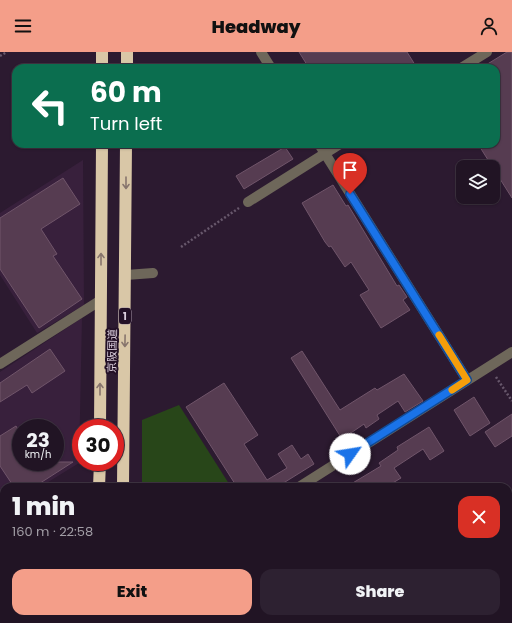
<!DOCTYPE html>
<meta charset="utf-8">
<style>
body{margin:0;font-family:Poppins,"Noto Sans JP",sans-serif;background:#2d2131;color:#f1f3f6;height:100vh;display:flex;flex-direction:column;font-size:15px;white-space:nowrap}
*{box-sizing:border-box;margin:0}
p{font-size:13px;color:#a29ea6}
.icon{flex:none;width:22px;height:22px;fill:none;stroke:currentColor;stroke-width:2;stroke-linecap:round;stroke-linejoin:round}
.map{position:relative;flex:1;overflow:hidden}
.drawer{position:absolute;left:0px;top:431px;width:512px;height:140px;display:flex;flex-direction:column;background:#211424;border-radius:12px 12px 0 0;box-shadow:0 1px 3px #0004,0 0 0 1px #3e3341}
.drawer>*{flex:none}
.hud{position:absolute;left:12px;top:12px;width:488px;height:84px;border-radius:12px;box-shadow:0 1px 3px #0004,0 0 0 1px #3e3341;background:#0b6e4f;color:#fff;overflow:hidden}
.buttons{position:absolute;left:456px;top:108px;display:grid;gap:8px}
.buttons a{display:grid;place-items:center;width:44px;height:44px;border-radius:8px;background:#211424;box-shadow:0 1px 3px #0004,0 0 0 1px #3e3341;font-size:20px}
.speed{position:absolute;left:12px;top:367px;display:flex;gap:8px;font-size:20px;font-weight:700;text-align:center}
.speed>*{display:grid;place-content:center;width:52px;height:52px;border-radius:50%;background:#211424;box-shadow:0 1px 3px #0004,0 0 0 1px #3e3341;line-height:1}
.speed small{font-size:10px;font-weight:400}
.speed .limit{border:6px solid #d22;background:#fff;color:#111}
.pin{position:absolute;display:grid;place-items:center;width:34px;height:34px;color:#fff;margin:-41px -17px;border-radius:50% 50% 50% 0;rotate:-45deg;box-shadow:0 0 4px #0007}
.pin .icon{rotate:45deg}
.me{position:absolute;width:44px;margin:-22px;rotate:58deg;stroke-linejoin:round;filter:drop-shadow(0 0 3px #0008)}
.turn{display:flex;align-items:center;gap:14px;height:84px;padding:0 12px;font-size:18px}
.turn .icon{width:52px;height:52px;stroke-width:2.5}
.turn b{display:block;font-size:28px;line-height:34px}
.round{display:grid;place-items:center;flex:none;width:42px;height:42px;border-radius:12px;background:#2d2131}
.overview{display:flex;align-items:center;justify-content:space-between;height:68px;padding:0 12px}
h1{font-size:24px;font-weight:800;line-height:30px}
.cta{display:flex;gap:8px;margin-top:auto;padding:8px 12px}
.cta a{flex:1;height:46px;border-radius:12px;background:#f49e89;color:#111;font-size:16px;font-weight:800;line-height:46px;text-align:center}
.cta a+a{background:#2d2131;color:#f1f3f6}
header{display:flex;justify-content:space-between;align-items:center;height:52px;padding:0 12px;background:#f49e89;color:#111;font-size:18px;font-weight:800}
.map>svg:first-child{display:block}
.built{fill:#38203c;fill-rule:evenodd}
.green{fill:#284619}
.building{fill:#563c51;stroke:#70556a}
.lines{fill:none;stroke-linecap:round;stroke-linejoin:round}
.path{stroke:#68586c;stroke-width:2.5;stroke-dasharray:2 2;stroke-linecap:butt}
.minor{stroke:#6e675a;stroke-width:10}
.highway{stroke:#d9c7a7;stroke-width:12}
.oneway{stroke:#87756d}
.route-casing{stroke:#114b97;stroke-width:10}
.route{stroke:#1a73e8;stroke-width:7}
.slow{stroke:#f59e0b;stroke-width:7}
.labels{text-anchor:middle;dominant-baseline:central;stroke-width:4;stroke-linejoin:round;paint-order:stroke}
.shield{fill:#231026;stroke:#a394a5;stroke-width:1}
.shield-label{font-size:10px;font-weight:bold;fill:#dacddc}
.street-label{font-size:11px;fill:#dacddc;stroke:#231026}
</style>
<header><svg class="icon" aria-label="menu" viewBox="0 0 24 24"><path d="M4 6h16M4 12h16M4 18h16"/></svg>Headway<svg class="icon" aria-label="person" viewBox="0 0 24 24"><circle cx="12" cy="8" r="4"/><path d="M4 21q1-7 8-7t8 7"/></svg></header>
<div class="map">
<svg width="512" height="571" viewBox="0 0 512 571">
<rect width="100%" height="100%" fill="#2c1a30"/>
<path class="built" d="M83,108L84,253L37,281L0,223V161Z
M82,266L79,411L40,435H4V458L0,460V320ZM21,376H55V410H21Z"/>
<path class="green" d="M179,353L231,435H142V368Z"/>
<path class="building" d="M299,0H407L417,16H309Z
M507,0H512V146L478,92H496V16H481Z
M285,95L293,107L244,137L236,124Z
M63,126L80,152L41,177L57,202L53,204L82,247L39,276L0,217V166Z
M333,133L346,154L348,153L397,234L399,233L407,245L403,248L410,258L381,276L360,243L369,238L351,210L345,215L331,194L329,195L325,190L302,151Z
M50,297L65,319L32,341L27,333L0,350V331Z
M302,299L340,358L375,336L377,338L404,322L423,349L405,360L398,349L377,363L379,367L366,376L364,372L342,387L291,306Z
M224,331L258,383L244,392L267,428L287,416L278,402L292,393L301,407L308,402L314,412L277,435H237L186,355Z
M474,345L490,371L470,384L454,358Z
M512,362V384L495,395L485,380Z
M16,374L21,383V410H73L34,435H14L0,414V384Z
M429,375L444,399L430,408L423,397L394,416L401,426L386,435H346L381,414L379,411L398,398L397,395Z"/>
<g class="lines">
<path class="path" d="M0,4L7,0
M181,195L239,156
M496,325L512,349
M345,567L347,571"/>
<path class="minor" d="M261,0L271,16
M461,16L487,0
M319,92L467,328
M248,150L340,92
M126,223L153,221
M0,312L101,248
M299,435L512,300
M0,547L4,553
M13,567L15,571
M77,571L82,568"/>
<path class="highway" d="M102,16V0
M127,16V0
M100,376L102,92
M99,435L100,410
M123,435L126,92
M99,567V571
M122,571V567"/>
</g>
<defs><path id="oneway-shaft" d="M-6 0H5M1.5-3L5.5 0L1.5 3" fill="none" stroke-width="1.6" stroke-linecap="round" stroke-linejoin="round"/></defs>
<g class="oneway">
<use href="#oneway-shaft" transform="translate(126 131) rotate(90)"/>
<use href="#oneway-shaft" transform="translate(101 207) rotate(-90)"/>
<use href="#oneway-shaft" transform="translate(125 289) rotate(91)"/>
<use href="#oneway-shaft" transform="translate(100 337) rotate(-90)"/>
</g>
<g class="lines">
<g class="route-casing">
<path id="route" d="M350,142L467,328L350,402"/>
</g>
<use href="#route" class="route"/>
<path class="slow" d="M439,283L467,328L452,338"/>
</g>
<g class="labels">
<rect class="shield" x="119" y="256" width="12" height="16" rx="3"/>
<g class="shield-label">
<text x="125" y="264">1</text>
</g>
<g class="street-label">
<text transform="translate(112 299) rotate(-89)">京阪国道</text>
</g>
</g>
</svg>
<div class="buttons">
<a><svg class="icon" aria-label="layers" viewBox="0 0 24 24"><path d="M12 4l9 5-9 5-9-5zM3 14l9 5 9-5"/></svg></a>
</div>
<div class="speed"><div>23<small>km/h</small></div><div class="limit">30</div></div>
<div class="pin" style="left:350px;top:142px;background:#d93025"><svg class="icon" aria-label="arrive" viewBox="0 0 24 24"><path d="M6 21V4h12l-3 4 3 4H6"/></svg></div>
<svg class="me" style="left:350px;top:402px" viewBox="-20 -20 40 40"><circle r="19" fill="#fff"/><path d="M0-13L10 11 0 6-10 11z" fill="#1a73e8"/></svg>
<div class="hud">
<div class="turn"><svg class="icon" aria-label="left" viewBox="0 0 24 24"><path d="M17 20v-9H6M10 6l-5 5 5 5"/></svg><div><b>60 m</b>Turn left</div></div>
</div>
<section class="drawer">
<div class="overview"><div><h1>1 min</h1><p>160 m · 22:58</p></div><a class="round" style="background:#d93025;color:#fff"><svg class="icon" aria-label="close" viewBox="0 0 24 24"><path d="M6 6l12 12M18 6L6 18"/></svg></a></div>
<div class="cta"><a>Exit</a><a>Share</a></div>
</section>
</div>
